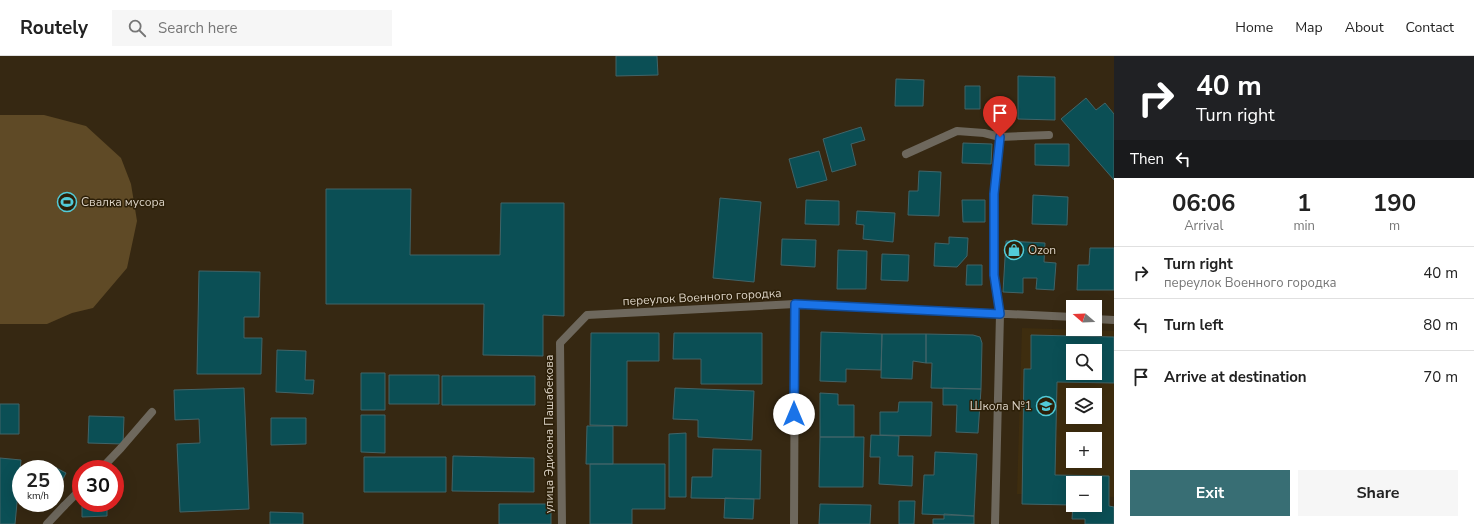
<!DOCTYPE html>
<meta charset="utf-8">
<style>
body{margin:0;font-family:"Nunito Sans",sans-serif;background:#f6f6f6;color:#222;height:100vh;display:flex;flex-direction:column;font-size:15px;white-space:nowrap}
*{box-sizing:border-box;margin:0}
p{font-size:13px;color:#767676}
.icon{flex:none;width:22px;height:22px;fill:none;stroke:currentColor;stroke-width:2;stroke-linecap:round;stroke-linejoin:round}
.map{position:relative;flex:1;overflow:hidden}
.details{display:flex;flex-direction:column;background:#fff;width:360px}
.details>*{flex:none}
.top-card{background:#202124;color:#fff;overflow:hidden}
.needle{width:26px;rotate:289deg}
.controls{position:absolute;left:1066px;top:244px;display:grid;gap:8px}
.controls a{display:grid;place-items:center;width:36px;height:36px;border-radius:0px;background:#fff;box-shadow:0 4px 16px #0002;font-size:20px}
.speed{position:absolute;left:12px;top:404px;display:flex;gap:8px;font-size:20px;font-weight:700;text-align:center}
.speed>*{display:grid;place-content:center;width:52px;height:52px;border-radius:50%;background:#fff;box-shadow:0 4px 16px #0002;line-height:1}
.speed small{font-size:10px;font-weight:400}
.speed .limit{border:6px solid #d22;background:#fff;color:#111}
.pin{position:absolute;display:grid;place-items:center;width:34px;height:34px;color:#fff;margin:-41px -17px;border-radius:50% 50% 50% 0;rotate:-45deg;box-shadow:0 0 4px #0007}
.pin .icon{rotate:45deg}
.me{position:absolute;width:44px;margin:-22px;rotate:0deg;stroke-linejoin:round;filter:drop-shadow(0 0 3px #0008)}
.turn{display:flex;align-items:center;gap:14px;height:84px;padding:0 16px;font-size:18px}
.turn .icon{width:52px;height:52px;stroke-width:2.5}
.turn b{display:block;font-size:28px;line-height:34px}
.then{display:flex;align-items:center;height:38px;padding:0 16px;background:#0003;gap:8px;font-size:15px}
.eta{display:flex;justify-content:space-evenly;align-items:center;height:68px;text-align:center}
.eta b{font-size:24px;font-weight:700;line-height:28px}
.button{display:flex;gap:8px;margin-top:auto;padding:8px 16px}
.button a{flex:1;height:46px;border-radius:0px;background:#386e74;color:#fff;font-size:16px;font-weight:700;line-height:46px;text-align:center}
.button a+a{background:#f6f6f6;color:#222}
ul{padding:0;list-style:none}
li{display:flex;align-items:center;gap:12px;height:52px;padding:0 16px;border-top:1px solid #e0e0e0}
li div{flex:1}
li b{display:block;font-size:15px}
li em{font-style:normal}
header{display:flex;align-items:center;gap:24px;box-sizing:border-box;height:56px;padding:0 20px;background:#fff;border-bottom:1px solid #e0e0e0}
header strong{font-size:19px}
nav{display:flex;gap:22px;margin-inline-start:auto;font-size:14px}
.search{width:280px;height:36px;background:#f6f6f6;display:flex;align-items:center;gap:10px;box-sizing:border-box;padding:0 14px;border-radius:0px;color:#767676;font-size:15px}
main{display:flex;flex:1;min-height:0}
.map>svg:first-child{display:block}
.built{fill:#3e2d0f;fill-rule:evenodd}
.green{fill:#5f4a26}
.building{fill:#0b4f55;stroke:#416468;fill-rule:evenodd}
.lines{fill:none;stroke-linecap:round;stroke-linejoin:round}
.service{stroke:#6e685d;stroke-width:8}
.minor{stroke:#6e685d;stroke-width:8}
.route-casing{stroke:#114b97;stroke-width:10}
.route{stroke:#1a73e8;stroke-width:7}
.labels{text-anchor:middle;dominant-baseline:central;stroke-width:3;stroke-linejoin:round;paint-order:stroke}
.poi-label{font-size:12px;fill:#dbd2c5;stroke:#2c1f08;text-anchor:start}
.street-label{font-size:12px;fill:#dbd2c5;stroke:#2c1f08}
</style>
<header>
<strong>Routely</strong>
<div class="search"><svg class="icon" aria-label="search" viewBox="0 0 24 24"><circle cx="10" cy="10" r="6"/><path d="M15 15l6 6"/></svg>Search here</div>
<nav><a>Home</a><a>Map</a><a>About</a><a>Contact</a></nav>
</header>
<main>
<div class="map">
<svg width="1114" height="468" viewBox="0 0 1114 468">
<rect width="100%" height="100%" fill="#362812"/>
<path class="built" d="M1022,272L1114,275V441L1095,440V427H1073V439L1017,438ZM1073,295H1095V317H1073ZM1073,339H1095V361H1073ZM1073,383H1095V405H1073Z"/>
<path class="green" d="M0,59H44L86,70L121,102L131,128L137,165L127,212L93,252L72,257L47,268H0Z"/>
<path class="building" d="M616,0H657L658,19L616,20Z
M1018,20L1055,21V64L1018,63Z
M896,23L924,24L923,50H895Z
M965,30H980V53H965Z
M1086,42L1096,54L1105,47L1114,58V124L1061,63Z
M861,71L865,84L851,88L856,109L832,116L823,83Z
M963,87L992,88L991,108L962,107Z
M1035,88H1069V110L1035,109Z
M819,95L827,124L797,132L789,103Z
M919,115L941,116L939,160L908,159L909,135H918Z
M326,133H411L410,199H500L501,147H564V260L543,259V300L483,299L484,248H326Z
M1033,139L1068,141L1067,169L1032,168Z
M720,142L761,146L754,226L713,222Z
M806,144L839,145V169L805,168Z
M962,144H985V166H963Z
M857,155L895,157L893,186L863,183L864,169L856,168Z
M949,181L968,182L967,200L957,211L934,210L935,187L949,188Z
M782,183L816,184L815,211L781,209Z
M1006,185L1045,187L1044,206L1056,207L1054,234L1036,233L1037,222H1023V237L1003,236Z
M1090,192H1114V234H1077L1078,209H1089Z
M838,194L867,195L866,233H837Z
M882,198L909,199L908,225L881,224Z
M967,209H982V229H966Z
M199,215L260,216L259,261H244V282H262L261,318H197Z
M821,276L882,278L881,314L846,313V326L820,325Z
M591,277H659V305H627V370L590,369Z
M674,277H762V328H701V303H673Z
M882,278H926V307L913,305L912,323L881,322Z
M926,278L973,279L980,281L982,287L981,333L931,332L932,307H926Z
M1031,279L1114,281V327L1057,326L1055,419L1109,420V450L1114,451V468H1085V463H1072L1073,449L1022,448L1024,313H1031ZM1073,295H1095V317H1073ZM1073,427H1095V449H1073Z
M277,294L306,295L305,324H314L313,338L276,336Z
M361,317H385V354H361Z
M389,319H439V348H389Z
M442,320H535V349H442Z
M244,332L249,453L180,456L177,388L200,387L199,363L175,364L174,334Z
M675,332L754,335L752,384L698,381V364L673,363Z
M943,332L981,333L978,377L956,376L957,349H943Z
M820,337L838,338V349H854V381H820Z
M899,346H932L931,380L880,379V356H898Z
M0,348H19V378H0Z
M361,359H385V397L361,396Z
M89,360L124,361L123,388L88,387Z
M271,362H306V388L271,389Z
M587,370H613V408H586Z
M686,377V441H669V378Z
M871,379L899,380L898,400H913L912,430L879,428L880,401H870Z
M820,381H864L863,431H819Z
M713,393L761,394L760,443L691,442L692,421H712Z
M935,396L977,398L974,460L922,458L924,419H934Z
M453,400L534,402V436L452,435Z
M364,401H446V436H364Z
M0,402L21,404L15,468H0Z
M43,405L66,417L55,439V413H39Z
M590,408H665V453H632V468H590Z
M725,442L754,443L753,463L724,462Z
M899,445H915L914,468H899Z
M82,447H107V460L82,461Z
M499,448H551V468H499Z
M820,448L871,449L870,468H819Z
M270,456L303,457V468H270Z
M944,458L974,460V468H933V463H944Z"/>
<g class="lines">
<path class="service" d="M1000,81L1049,79
M906,98L957,75L984,77L1000,81L994,137V219L1000,258
M101,413L121,392L152,356
M64,450L81,433"/>
<path class="minor" d="M1095,263L1114,264
M47,468L64,450
M562,468L560,287L587,259L795,248L1073,261
M794,468L795,248
M995,468L1000,258"/>
</g>
<g class="lines">
<g class="route-casing">
<path id="route" d="M794,358L795,248L1000,258L994,219V138L1000,81"/>
</g>
<use href="#route" class="route"/>
</g>
<defs>
<g id="stadium-ring" transform="scale(1)"><circle r="9.5" fill="#2c1f08" stroke="#52cbd8" stroke-width="1.5"/><path d="M0-5a6.5 5 0 1 0 0 10a6.5 5 0 1 0 0-10ZM-3.5-1.8h7v3.6h-7Z" fill="#52cbd8"/></g>
<g id="shop-ring" transform="scale(1)"><circle r="9.5" fill="#2c1f08" stroke="#52cbd8" stroke-width="1.5"/><path d="M-5-2.5h2.3a2.7 3.5 0 0 1 5.4 0H5L5.5 6h-11ZM-1.5-2.5h3a1.5 2.3 0 0 0-3 0Z" fill="#52cbd8"/></g>
<g id="school-ring" transform="scale(1)"><circle r="9.5" fill="#2c1f08" stroke="#52cbd8" stroke-width="1.5"/><path d="M0-5L7-2L0 1L-7-2ZM-4 1L0 2.5L4 1V4Q0 6-4 4Z" fill="#52cbd8"/></g>
</defs>
<g fill-rule="evenodd">
<use href="#stadium-ring" x="67" y="146"/>
<use href="#shop-ring" x="1014" y="194"/>
<use href="#school-ring" x="1046" y="350"/>
</g>
<g class="labels">
<g class="poi-label">
<text x="81" y="146">Свалка мусора</text>
<text x="1028" y="194">Ozon</text>
<text x="1032" y="350" text-anchor="end">Школа №1</text>
</g>
<g class="street-label">
<text transform="translate(702 241) rotate(-3)">переулок Военного городка</text>
<text transform="translate(549 378) rotate(-90)">улица Эдисона Пашабекова</text>
</g>
</g>
</svg>
<div class="controls">
<a><svg class="needle" viewBox="-14 -14 28 28"><path d="M0-13l5 13h-10z" fill="#e53935"/><path d="M0 13l5-13h-10z" fill="#767676"/></svg></a>
<a><svg class="icon" aria-label="search" viewBox="0 0 24 24"><circle cx="10" cy="10" r="6"/><path d="M15 15l6 6"/></svg></a>
<a><svg class="icon" aria-label="layers" viewBox="0 0 24 24"><path d="M12 4l9 5-9 5-9-5zM3 14l9 5 9-5"/></svg></a>
<a>+</a>
<a>−</a>
</div>
<div class="speed"><div>25<small>km/h</small></div><div class="limit">30</div></div>
<div class="pin" style="left:1000px;top:81px;background:#d93025"><svg class="icon" aria-label="arrive" viewBox="0 0 24 24"><path d="M6 21V4h12l-3 4 3 4H6"/></svg></div>
<svg class="me" style="left:794px;top:358px" viewBox="-20 -20 40 40"><circle r="19" fill="#fff"/><path d="M0-13L10 11 0 6-10 11z" fill="#1a73e8"/></svg>
</div>
<section class="details">
<div class="top-card">
<div class="turn"><svg class="icon" aria-label="right" viewBox="0 0 24 24"><path d="M7 20v-9h11M14 6l5 5-5 5"/></svg><div><b>40 m</b>Turn right</div></div>
<div class="then">Then<svg class="icon" aria-label="left" viewBox="0 0 24 24"><path d="M17 20v-9H6M10 6l-5 5 5 5"/></svg></div>
</div>
<div class="eta">
<div><b>06:06</b><p>Arrival</p></div>
<div><b>1</b><p>min</p></div>
<div><b>190</b><p>m</p></div>
</div>
<ul>
<li><svg class="icon" aria-label="right" viewBox="0 0 24 24"><path d="M7 20v-9h11M14 6l5 5-5 5"/></svg><div><b>Turn right</b><p>переулок Военного городка</p></div><em>40 m</em></li>
<li><svg class="icon" aria-label="left" viewBox="0 0 24 24"><path d="M17 20v-9H6M10 6l-5 5 5 5"/></svg><div><b>Turn left</b></div><em>80 m</em></li>
<li><svg class="icon" aria-label="arrive" viewBox="0 0 24 24"><path d="M6 21V4h12l-3 4 3 4H6"/></svg><div><b>Arrive at destination</b></div><em>70 m</em></li>
</ul>
<div class="button"><a>Exit</a><a>Share</a></div>
</section>
</main>
